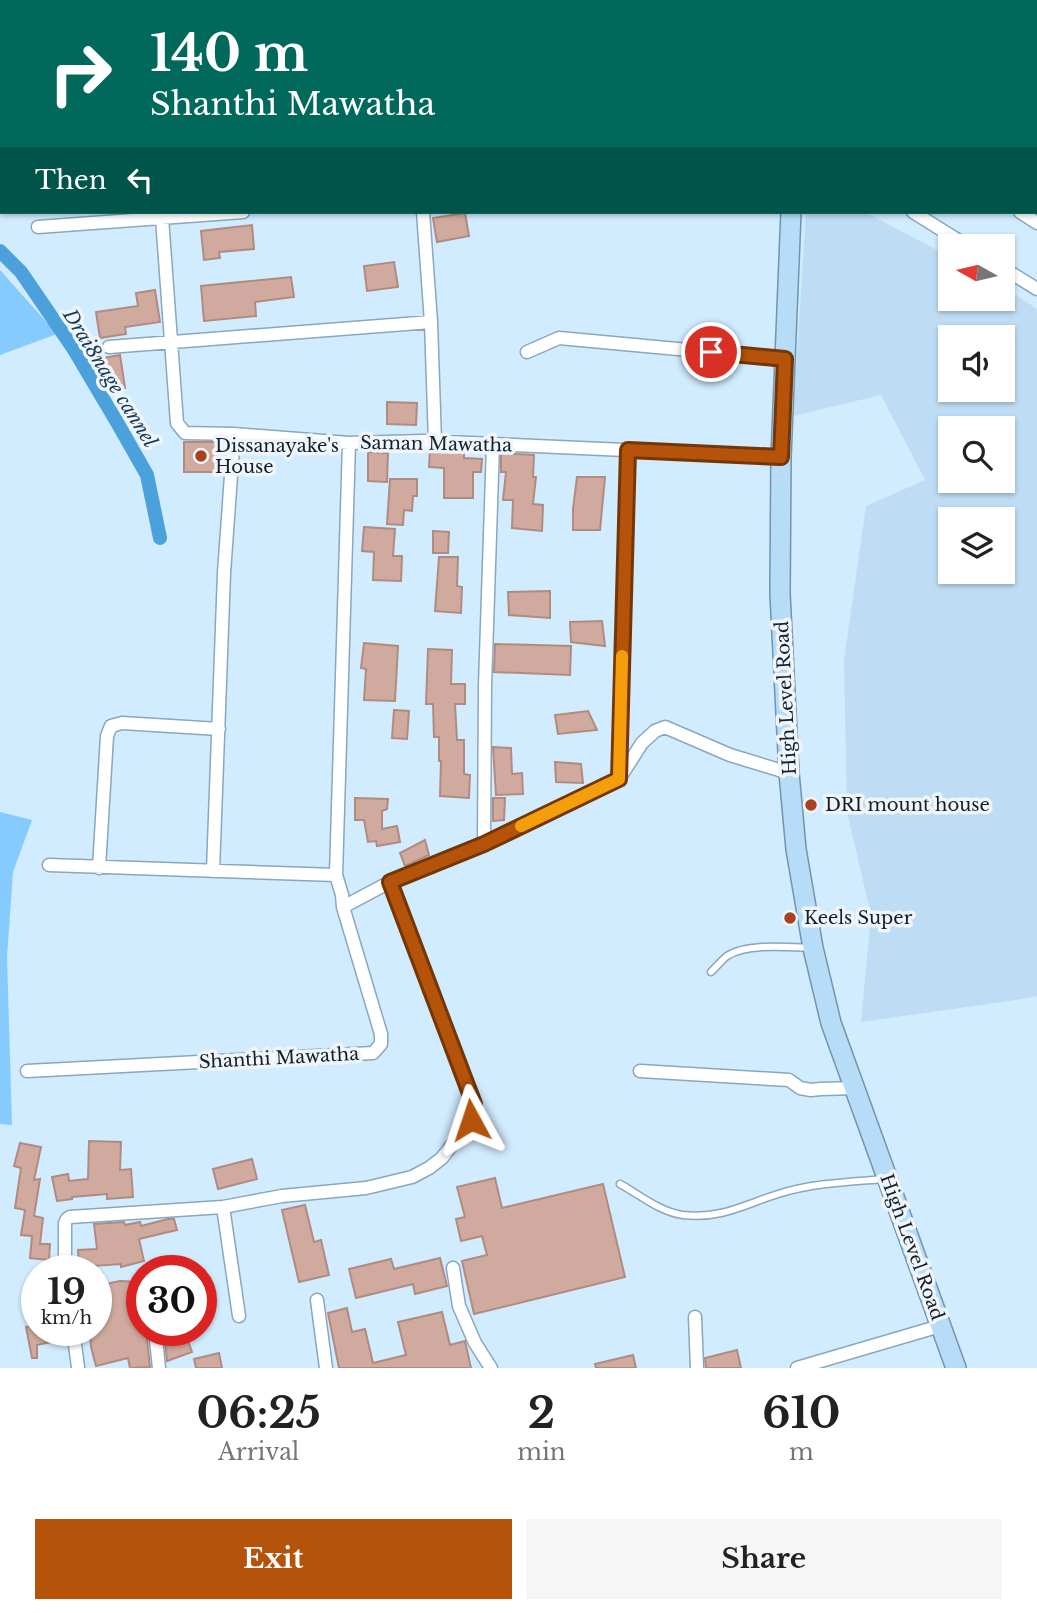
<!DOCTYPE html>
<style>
body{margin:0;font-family:"Libre Baskerville",serif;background:#f6f6f6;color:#222;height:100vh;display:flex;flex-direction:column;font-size:26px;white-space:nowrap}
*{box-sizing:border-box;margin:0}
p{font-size:23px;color:#767676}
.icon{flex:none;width:38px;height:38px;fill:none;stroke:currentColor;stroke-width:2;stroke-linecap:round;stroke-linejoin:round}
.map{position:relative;height:1368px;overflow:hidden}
.sheet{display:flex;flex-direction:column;background:#fff;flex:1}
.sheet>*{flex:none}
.banner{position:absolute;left:0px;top:0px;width:1038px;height:214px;box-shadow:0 2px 5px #0004;background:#00695c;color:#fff;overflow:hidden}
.needle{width:46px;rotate:278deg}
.controls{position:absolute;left:938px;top:234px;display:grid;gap:14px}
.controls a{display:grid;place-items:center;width:77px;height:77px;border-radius:0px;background:#fff;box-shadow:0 2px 5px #0004;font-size:35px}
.speed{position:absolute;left:21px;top:1255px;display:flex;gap:14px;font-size:35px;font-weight:700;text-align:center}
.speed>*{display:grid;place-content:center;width:91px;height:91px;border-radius:50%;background:#fff;box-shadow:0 2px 5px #0004;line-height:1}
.speed small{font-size:18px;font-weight:400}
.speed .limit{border:10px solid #d22;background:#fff;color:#111}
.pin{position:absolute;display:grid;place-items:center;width:60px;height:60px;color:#fff;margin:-30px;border:4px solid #fff;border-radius:50%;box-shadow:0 2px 7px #0007}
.me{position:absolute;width:77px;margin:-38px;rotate:355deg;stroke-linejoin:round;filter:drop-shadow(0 0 5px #0008)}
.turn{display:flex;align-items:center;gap:24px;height:147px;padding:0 35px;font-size:32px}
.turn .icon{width:91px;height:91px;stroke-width:2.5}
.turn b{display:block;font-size:49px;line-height:60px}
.then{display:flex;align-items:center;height:66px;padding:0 35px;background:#0003;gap:14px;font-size:26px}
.eta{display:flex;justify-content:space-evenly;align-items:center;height:119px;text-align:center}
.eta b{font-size:42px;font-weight:700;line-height:49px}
.button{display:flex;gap:14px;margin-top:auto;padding:14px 35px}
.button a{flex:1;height:80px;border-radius:0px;background:#b45309;color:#fff;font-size:28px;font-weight:700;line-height:80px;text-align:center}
.button a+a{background:#f6f6f6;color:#222}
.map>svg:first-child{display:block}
.built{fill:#beddf4;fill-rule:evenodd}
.green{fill:#86cbfe}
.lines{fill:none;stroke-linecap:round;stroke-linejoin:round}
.canal{stroke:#4ba1db;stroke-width:14}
.building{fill:#d0aa9f;stroke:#b08b80;stroke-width:2}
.service-casing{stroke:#89a7bf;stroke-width:9}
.minor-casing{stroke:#89a7bf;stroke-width:15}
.trunk-casing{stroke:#7294ae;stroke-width:22}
.service{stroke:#fff;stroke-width:6}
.minor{stroke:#fff;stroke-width:12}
.trunk{stroke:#b6dcf8;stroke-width:19}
.route-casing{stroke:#753606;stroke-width:18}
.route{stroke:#b45309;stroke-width:12}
.slow{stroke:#f59e0b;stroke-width:12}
.poi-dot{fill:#a94121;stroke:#eff5fa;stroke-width:2.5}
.labels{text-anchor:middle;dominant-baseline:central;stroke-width:7;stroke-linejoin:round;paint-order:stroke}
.street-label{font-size:18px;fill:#142029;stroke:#eff5fa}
.poi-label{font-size:18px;fill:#142029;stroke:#eff5fa;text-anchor:start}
.water-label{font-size:19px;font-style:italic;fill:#153a52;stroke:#eff5fa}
</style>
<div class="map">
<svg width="1037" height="1368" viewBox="0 0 1037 1368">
<rect width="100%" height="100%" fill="#d1ebff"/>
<path class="built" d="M806,212H865L950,257V299H1003V286L1037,309V996L1023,999L861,1022L871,915L847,812L844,660L866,506L925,480L881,395L793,416ZM950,338H1003V390H950ZM950,429H1003V481H950ZM950,520H1003V572H950Z"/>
<path class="green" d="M0,270L57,334L0,355Z
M0,812L32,820L13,872L7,957L12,1125L0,1124Z"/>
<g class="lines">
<path class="canal" d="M0,251L21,272L73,348L118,424L147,475L160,538"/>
</g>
<path class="building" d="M465,213L469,236L437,242L433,218Z
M252,225L254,249L219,252L220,258L204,260L201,231Z
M394,262L398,287L367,291L364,266Z
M291,277L294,297L255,302L256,316L204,321L201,286Z
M155,290L160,322L125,327L126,334L100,338L96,312L138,306L136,293Z
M120,355L125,388L108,390L103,358Z
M387,402L417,403L416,425L387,424Z
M184,442H217L218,472H184Z
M430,450L464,452V458L482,459L481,472H473V498H444V468L429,467Z
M368,452L388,453L387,482L368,481Z
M501,453L534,455L533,477H536L533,504L543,505L542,531L512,528L513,500H503L506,472H501Z
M577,477H605L600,530H573V509Z
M390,479H417V496H413L412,511L404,510L403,525L387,524Z
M364,527L395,529L393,556H402L401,581L373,580L374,552L362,551Z
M433,531L449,532L448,553H433Z
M439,557H458L457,586L462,587L461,613L435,611Z
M550,591V618L509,615L508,592Z
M602,621L605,646L571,642L570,622Z
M364,643L398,646L395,701L364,700L366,669L361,668Z
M495,644L571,646L570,675L494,672Z
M428,649L452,650L451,684H465V704H455L457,740H464V774L470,775L469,798L440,796L441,761H439V737H434L433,704H426Z
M394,710L409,711L407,739L392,738Z
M588,711L597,730L558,734L555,715Z
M493,747L511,748L512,774L522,773L523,794L496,795Z
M555,762L581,764L583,783L556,782Z
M355,798L388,799L387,809L382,811V829L397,826L400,842L377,846L376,841L368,842L364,820H355Z
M493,798H505L504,820L493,821Z
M425,840L429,855L405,866L400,853Z
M89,1141L121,1142L120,1170L131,1169L133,1197L107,1199V1194L72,1197V1199L57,1201L52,1177L68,1174L69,1181L88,1179Z
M20,1143L41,1147L34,1180L40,1179L34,1216L43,1218L40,1244H50L49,1260L30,1258L32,1236L21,1235L25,1210L15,1208L21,1168L14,1166Z
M252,1159L257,1179L218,1189L213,1169Z
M495,1178L502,1208L603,1184L625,1277L474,1314L462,1261L487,1255L482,1236L461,1241L456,1219L465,1217L457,1187Z
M305,1205L314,1242L321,1240L329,1275L299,1282L282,1210Z
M168,1219H174L177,1230L139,1239L144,1261L121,1267V1264L79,1267L78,1250L97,1249L94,1224L124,1222L125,1225L140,1222L141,1226Z
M440,1258L447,1286L415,1294L413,1284L356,1298L349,1269L391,1259L394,1269Z
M120,1281L140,1282L142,1291V1330H146L150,1367L130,1368L128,1358L96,1366L91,1347L90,1330H96V1286Z
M347,1308L352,1332L365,1329L373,1363L406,1355L398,1322L442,1312L450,1345L465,1341L471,1368H339L328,1313Z
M37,1325V1330H64L65,1339L37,1345V1358H32L26,1327Z
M170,1330H184L192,1352L167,1361L165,1340L173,1337Z
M737,1350L741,1368H706L705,1358Z
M219,1353L222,1368H196L194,1359Z
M633,1355L636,1368H596L595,1364Z"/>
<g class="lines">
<g class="service-casing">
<path id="service" d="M711,972C716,967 722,960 727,956C747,943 788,947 811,948
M620,1184C640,1195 660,1212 683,1215C722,1219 743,1205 778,1194C813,1183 849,1182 885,1179"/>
</g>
<g class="minor-casing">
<path id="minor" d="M408,0V2
M944,2L945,0
M1036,96L1037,97
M0,97H2
M423,212L431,322L435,442
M913,212L969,247
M1020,212L1037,223
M162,218L177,423L185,433L234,434
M38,227L243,212
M1003,268L1037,289
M109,347L431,322
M527,352L559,338L785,359
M619,778L628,450
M484,844L485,686L493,444
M49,865L336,875
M99,868L107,736L111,726L122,723L219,729
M213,871L224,573L234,434L349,443L425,441L781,457
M343,907L342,895L336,875L349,443
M27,1071L373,1053L381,1044V1034L343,907L390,882L484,844L619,779L642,743L655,731L665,727L730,755L789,773
M640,1071L789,1080L800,1088L811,1090L821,1089L855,1088
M223,1207L239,1316
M453,1268L459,1306L475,1343L491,1368
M65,1270V1223L67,1219L70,1217L223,1207L282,1196L366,1188L412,1177L429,1168L442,1158L471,1120L474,1104L390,882
M317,1300L326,1368
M695,1317L697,1368
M73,1330L78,1367
M155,1330L159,1368
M797,1368L940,1326"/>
</g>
<g class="trunk-casing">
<path id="trunk" d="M799,2V0
M791,212L781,457L780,593L789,773L796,849L813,948L831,1023L956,1368"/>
</g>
<use href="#service" class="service"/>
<use href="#minor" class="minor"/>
<use href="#trunk" class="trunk"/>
</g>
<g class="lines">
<g class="route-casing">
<path id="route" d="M471,1120L474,1104L390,882L484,844L619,779L628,450L781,457L785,359L711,352"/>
</g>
<use href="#route" class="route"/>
<path class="slow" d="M521,826L619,779L622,656"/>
</g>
<g class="poi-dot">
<circle cx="201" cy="456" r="7"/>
<circle cx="811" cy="805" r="7"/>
<circle cx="790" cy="918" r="7"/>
</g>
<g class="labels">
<g class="street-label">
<text transform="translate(436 444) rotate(1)">Saman Mawatha</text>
<text transform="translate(786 698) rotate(-93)">High Level Road</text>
<text transform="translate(279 1058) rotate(-3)">Shanthi Mawatha</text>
<text transform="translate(912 1247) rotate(70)">High Level Road</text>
</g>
<g class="poi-label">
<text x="215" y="446">Dissanayake's<tspan x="215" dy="21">House</tspan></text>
<text x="825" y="805">DRI mount house</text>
<text x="804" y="918">Keels Super</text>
</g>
<g class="water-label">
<text transform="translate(110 378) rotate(58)">Drai8nage cannel</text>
</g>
</g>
</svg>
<div class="controls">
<a><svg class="needle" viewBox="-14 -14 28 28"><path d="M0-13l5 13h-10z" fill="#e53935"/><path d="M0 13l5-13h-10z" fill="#767676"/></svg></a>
<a><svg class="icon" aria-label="sound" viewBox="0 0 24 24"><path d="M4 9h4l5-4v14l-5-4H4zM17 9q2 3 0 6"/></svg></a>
<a><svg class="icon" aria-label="search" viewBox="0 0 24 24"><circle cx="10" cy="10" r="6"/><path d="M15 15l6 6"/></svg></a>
<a><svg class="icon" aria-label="layers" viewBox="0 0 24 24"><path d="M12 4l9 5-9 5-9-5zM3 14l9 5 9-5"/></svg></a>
</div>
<div class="speed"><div>19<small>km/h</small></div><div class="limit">30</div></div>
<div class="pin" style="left:711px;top:352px;background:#d93025"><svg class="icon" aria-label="arrive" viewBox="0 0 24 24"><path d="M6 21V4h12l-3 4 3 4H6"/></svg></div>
<svg class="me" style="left:471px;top:1120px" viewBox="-20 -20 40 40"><path d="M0-17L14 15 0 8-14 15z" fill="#b45309" stroke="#fff" stroke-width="4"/></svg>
<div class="banner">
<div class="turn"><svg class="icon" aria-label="right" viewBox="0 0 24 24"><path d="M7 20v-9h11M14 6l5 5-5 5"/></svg><div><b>140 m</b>Shanthi Mawatha</div></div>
<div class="then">Then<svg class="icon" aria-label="left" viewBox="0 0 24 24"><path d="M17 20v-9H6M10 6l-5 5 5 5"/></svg></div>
</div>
</div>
<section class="sheet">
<div class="eta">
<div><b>06:25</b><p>Arrival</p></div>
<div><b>2</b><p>min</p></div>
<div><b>610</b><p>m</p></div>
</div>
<div class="button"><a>Exit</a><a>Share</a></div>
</section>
